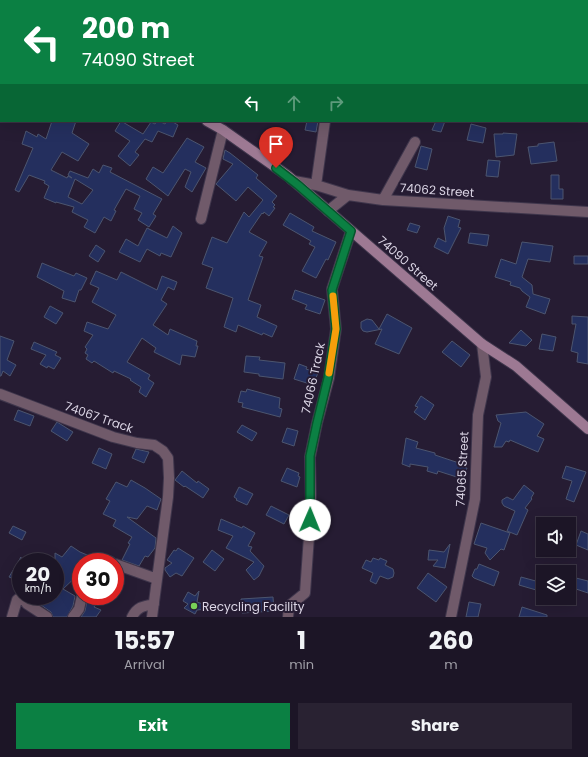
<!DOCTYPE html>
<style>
body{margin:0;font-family:Poppins,sans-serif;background:#292232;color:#f1f3f6;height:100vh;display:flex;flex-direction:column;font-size:15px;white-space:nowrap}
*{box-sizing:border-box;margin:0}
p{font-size:13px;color:#a09fa7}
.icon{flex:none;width:22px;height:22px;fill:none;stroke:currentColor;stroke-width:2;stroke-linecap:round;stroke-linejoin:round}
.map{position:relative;height:617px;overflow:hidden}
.panel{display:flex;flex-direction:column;background:#1c1526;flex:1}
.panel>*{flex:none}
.top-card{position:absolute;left:0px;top:0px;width:588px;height:122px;box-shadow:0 4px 16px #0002,0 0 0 1px #3a3443;background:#0b8043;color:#fff;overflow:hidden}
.tools{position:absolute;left:536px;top:517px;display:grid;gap:8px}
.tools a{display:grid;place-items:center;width:40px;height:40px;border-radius:0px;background:#1c1526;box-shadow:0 4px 16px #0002,0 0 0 1px #3a3443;font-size:20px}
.speed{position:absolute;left:12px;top:553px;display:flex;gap:8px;font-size:20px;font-weight:700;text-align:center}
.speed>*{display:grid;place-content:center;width:52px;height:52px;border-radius:50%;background:#1c1526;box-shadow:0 4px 16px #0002,0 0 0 1px #3a3443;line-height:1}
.speed small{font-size:10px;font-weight:400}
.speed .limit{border:6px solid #d22;background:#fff;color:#111}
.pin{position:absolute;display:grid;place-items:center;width:34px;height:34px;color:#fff;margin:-41px -17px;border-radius:50% 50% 50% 0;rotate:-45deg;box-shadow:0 0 4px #0007}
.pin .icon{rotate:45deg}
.me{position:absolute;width:44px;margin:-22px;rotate:1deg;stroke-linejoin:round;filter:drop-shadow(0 0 3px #0008)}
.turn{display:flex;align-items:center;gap:14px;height:84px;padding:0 16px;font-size:18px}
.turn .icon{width:52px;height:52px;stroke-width:2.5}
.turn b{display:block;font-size:28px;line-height:34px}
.lanes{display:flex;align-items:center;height:38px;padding:0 16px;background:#0003;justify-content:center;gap:20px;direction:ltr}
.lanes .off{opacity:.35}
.eta{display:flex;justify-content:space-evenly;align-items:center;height:68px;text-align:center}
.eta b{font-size:24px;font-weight:700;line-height:28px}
.button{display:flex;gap:8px;margin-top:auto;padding:8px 16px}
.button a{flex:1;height:46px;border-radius:0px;background:#0b8043;color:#fff;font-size:16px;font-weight:700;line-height:46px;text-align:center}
.button a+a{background:#292232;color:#f1f3f6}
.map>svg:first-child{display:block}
.building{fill:#242f5e;stroke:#4c556f;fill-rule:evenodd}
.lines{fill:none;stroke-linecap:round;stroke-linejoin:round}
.street-casing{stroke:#3f364c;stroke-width:12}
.secondary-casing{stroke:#3f364c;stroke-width:12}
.street{stroke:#705a6a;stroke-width:10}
.secondary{stroke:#9d7993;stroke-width:10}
.route-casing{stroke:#07532c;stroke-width:10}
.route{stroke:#0b8043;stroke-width:7}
.slow{stroke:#f59e0b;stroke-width:7}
.poi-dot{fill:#78d158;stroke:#261c33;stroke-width:1.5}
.labels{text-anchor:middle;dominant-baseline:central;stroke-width:4;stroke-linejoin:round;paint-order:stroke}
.street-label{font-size:12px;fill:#dcd6e6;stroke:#261c33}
.poi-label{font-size:12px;fill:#dcd6e6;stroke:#261c33;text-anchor:start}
</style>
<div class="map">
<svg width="588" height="617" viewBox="0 0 588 617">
<rect width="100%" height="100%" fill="#261c33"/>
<path class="building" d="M52,121H76L72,133L89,144L78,161L62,152L51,170L67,178L68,176L72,178L68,175L70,171L88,178L93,169L99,173L103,165L112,168L110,172L162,199L153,214L156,216L149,227L138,220L142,213L134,209L140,196L126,189L114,210L116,211L111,221L104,217L95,233L84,227L88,220L72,212L74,207L56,202V203L44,198L49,186L44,183L45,181L29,175L19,192L15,190L33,148L22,144L26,131L37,137L38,134L46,139ZM75,179L93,190L82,204L68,197Z
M121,121L143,134L151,122L155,124L157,121H159L165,124L167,121H171L178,125L173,137L158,131L152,142L145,139L135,152L139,155L130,166L118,156L130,141L115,131Z
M307,121H318L316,132L305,130Z
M436,121H445L441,132L432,130Z
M471,124L486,128L483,143L467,140Z
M503,133L517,134L514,155L496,157L494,134H503Z
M187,138L204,147L195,162L206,168L192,192L185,187L191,172L185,169L168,196L146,179L153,167L163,173Z
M554,142L557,161L531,164L528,147L538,146V144Z
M421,146L432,149L427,170L415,167Z
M225,150L230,153L258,175L256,178L277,196L272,202L275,205L273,207L275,208L269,216L264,212L263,214L262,213L249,232L267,242L259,256L263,257L248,300L261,305L257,317L277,326L272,337L263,333L262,335L238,325L236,332L224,327L233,298L206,288L213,268L202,264L212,237L227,243L244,212L249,217L263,200L248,187L236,201L216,184L233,164L223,159Z
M488,160L500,161L498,177L486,176Z
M551,175H559V189H563V199H551Z
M290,213L314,227L312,231L336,242L328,260L326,259L316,278L302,271L315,247L309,244L311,241L283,225Z
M448,216L460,220L458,227L461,228L448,254L434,247L438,238L446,242L444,228Z
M410,223L420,226L417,233L407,230Z
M173,226L182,233L171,257L161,253L160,256L147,249L140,262L119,252L126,239L138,246L147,228L167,238Z
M470,233L489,235L487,246L468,243Z
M522,242L553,246L550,262L528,259L522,277L532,285L533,294L550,299L545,314L526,307L530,297L522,291L520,288L510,285L511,282L495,277L501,259L516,264Z
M96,245L105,251L98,262L89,256Z
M574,256H588V264H574Z
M42,263L74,276L76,273L87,278L81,290H79L75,302L62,298L64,291L37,277Z
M96,271L117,280L121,272L157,290L162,276L177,282L174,290L168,287L161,300L167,304L153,325L168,335L170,329L197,341L196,346H198L195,357L182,355L180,365L154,352L156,348L142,338L127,362L150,375L148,379L154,383L146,397L139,392L141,387L130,380L131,379L114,371L113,373L94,361L92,363L86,359L88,355L85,353L87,349L85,347L93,335L84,331L87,322L108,329L116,315L92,302L99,288L90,284Z
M295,290L325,300L320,314L305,309L307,305L292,299Z
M50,306L63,313L56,324L44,317Z
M387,314L412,328L399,354L375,344L382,329L367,332L363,331L361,328V322L367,319L372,320L379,329Z
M572,316L588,317V364L577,362L578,353L571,351L576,324H572Z
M521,330L532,340L526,346L509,343Z
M542,334L556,337L553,351L539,349Z
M0,336L14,341L7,360L16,365L10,376L3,371L1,376H0Z
M452,341L470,355L461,367L442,352Z
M34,342L57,352L55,355L61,358L54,369L48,366L47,368L40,364L46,355L31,349Z
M246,356L260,357L259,360L285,363L283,379L259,376V374L244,372Z
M299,364L307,367L306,369L318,373L313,385L294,379Z
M247,389L280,398L279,408L282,409L280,417L242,407L243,403L238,402L241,391L246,392Z
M421,396L434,405L425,420L414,412L418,407L415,406Z
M18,410L34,416L30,426L14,420Z
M526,412L544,424L537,436L544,439L538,452L510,440L509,442L506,441L502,447H494L501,423L498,421L496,415Z
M57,422L73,432L67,441L51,431Z
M242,425L257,433L252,441L237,432Z
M287,428L298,431L294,446L282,442Z
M406,438L418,442L416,448L435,453V455L462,464L461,466L467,468L463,479L438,471L437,474L427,471L428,467L410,464V467L402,464Z
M99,448L112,454L106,469L92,463Z
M136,449L149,452L144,463L132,458Z
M566,466L586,472L574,502L566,499L572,481L562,478Z
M287,468L299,473L298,476L300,477L297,487L281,481Z
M182,471L197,483L198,481L209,489L203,498L185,486L184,487L175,480Z
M131,480L145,488L161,499L157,510L147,506L137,519L127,517L156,538L155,548L148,557L145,556L139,566L122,560L130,544L128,543L132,537L113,526L116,520L103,514L110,501L106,499L116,482L127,487Z
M524,485L534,493L531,498L532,499L525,508L528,510L517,535L507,531L515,511L504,506L502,503V500L507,497L513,500Z
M239,487L253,494L247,505L236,500L237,499L234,497Z
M271,506L289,515L284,524L266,515Z
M221,519L242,528L243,526L255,533L248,546L252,547L250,551L264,566L259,576L254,580L246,570L254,562L226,548L233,536L218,530Z
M481,523L510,533L504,550L501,549L490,560L485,553L487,548L474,544Z
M13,526L26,532L22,540L9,533Z
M581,531L588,534V550L576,545Z
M450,544L445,568L433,566L438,560H428L429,550L444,552Z
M71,546L80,552L92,557L91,562H81V572L63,589L75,596L73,606L67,617H53L51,612L31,598L32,596H55V553L62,557Z
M178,548L194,558L182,576L176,573L170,577L165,570V568L172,563L167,560L174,550L176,551Z
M212,550L224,559L215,571L203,562Z
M21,557V582L9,577Z
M373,558L379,560L380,558L387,561L385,565L393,569L394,573L393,577L388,579L380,576L376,584L370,581L373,573L362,568L366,560L371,562Z
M479,564L499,572L494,586L474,578L472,576L475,569H477Z
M428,573L447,587L436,602L417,588Z
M521,577L543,583V592L519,585Z
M576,578L588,581V593L573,588Z
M199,591L197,602L215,608L197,610L195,614L184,608L188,604L183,601L188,592L195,596Z
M88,596H102L94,607L101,610L96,617H81L85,611Z
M273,597L274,611L242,613L241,599Z
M469,602L481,604L478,617H466Z
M522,607L547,615V617H519Z"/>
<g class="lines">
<g class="street-casing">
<path id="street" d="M221,0L222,1
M81,1L82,0
M367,1L368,0
M587,24H588
M291,179L294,181L316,185L348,195L383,200L588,212
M316,185L325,121
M383,200L415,142
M328,211L348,195
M201,219L223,130
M0,394L113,437L137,443L154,445L163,451L168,458L169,478L168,497L152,617
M97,562L99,558L111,562
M115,564L157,579
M22,596L27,604L47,617
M12,617L17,600L22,596
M73,617L79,609L82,596
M132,617C137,607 143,606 154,604
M288,617L289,606L305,593L311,508L310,457L317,423L329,378L336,329L332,289L351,231
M451,617L475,499L478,415L486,377L482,344"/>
</g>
<g class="secondary-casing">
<path id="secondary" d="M0,47H1
M207,121L223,130L288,176L482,344L516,366L588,429"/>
</g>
<use href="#street" class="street"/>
<use href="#secondary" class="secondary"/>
</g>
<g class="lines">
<g class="route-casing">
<path id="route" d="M276,168L298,185L351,231L332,290L336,329L328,378L317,423L310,456V520"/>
</g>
<use href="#route" class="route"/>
<path class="slow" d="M329,373L336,329L333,296"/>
</g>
<circle class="poi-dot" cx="194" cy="606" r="4"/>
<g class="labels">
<g class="street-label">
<text transform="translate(437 190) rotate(4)">74062 Street</text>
<text transform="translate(408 263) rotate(41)">74090 Street</text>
<text transform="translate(313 378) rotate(-78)">74066 Track</text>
<text transform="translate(99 417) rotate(19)">74067 Track</text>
<text transform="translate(462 469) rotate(-87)">74065 Street</text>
</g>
<g class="poi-label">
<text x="202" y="606">Recycling Facility</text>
</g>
</g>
</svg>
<div class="tools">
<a><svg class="icon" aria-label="sound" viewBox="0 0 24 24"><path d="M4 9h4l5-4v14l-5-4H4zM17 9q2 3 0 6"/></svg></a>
<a><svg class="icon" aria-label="layers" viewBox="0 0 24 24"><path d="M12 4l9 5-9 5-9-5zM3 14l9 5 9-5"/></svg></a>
</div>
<div class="speed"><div>20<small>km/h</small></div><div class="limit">30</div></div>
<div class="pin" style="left:276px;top:168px;background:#d93025"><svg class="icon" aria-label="arrive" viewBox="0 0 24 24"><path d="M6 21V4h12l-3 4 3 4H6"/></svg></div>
<svg class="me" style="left:310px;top:520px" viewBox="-20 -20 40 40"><circle r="19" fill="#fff"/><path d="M0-13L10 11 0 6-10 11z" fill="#0b8043"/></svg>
<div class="top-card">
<div class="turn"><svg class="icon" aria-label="left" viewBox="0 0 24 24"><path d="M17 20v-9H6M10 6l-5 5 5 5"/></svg><div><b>200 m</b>74090 Street</div></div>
<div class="lanes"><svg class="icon" aria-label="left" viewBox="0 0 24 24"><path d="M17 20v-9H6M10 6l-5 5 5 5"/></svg><svg class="icon off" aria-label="ahead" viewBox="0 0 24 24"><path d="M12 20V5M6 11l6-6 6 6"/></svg><svg class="icon off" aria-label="right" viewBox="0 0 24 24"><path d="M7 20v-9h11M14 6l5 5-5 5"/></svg></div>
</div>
</div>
<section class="panel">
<div class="eta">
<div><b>15:57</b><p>Arrival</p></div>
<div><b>1</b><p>min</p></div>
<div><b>260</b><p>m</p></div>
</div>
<div class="button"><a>Exit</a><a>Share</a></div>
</section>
